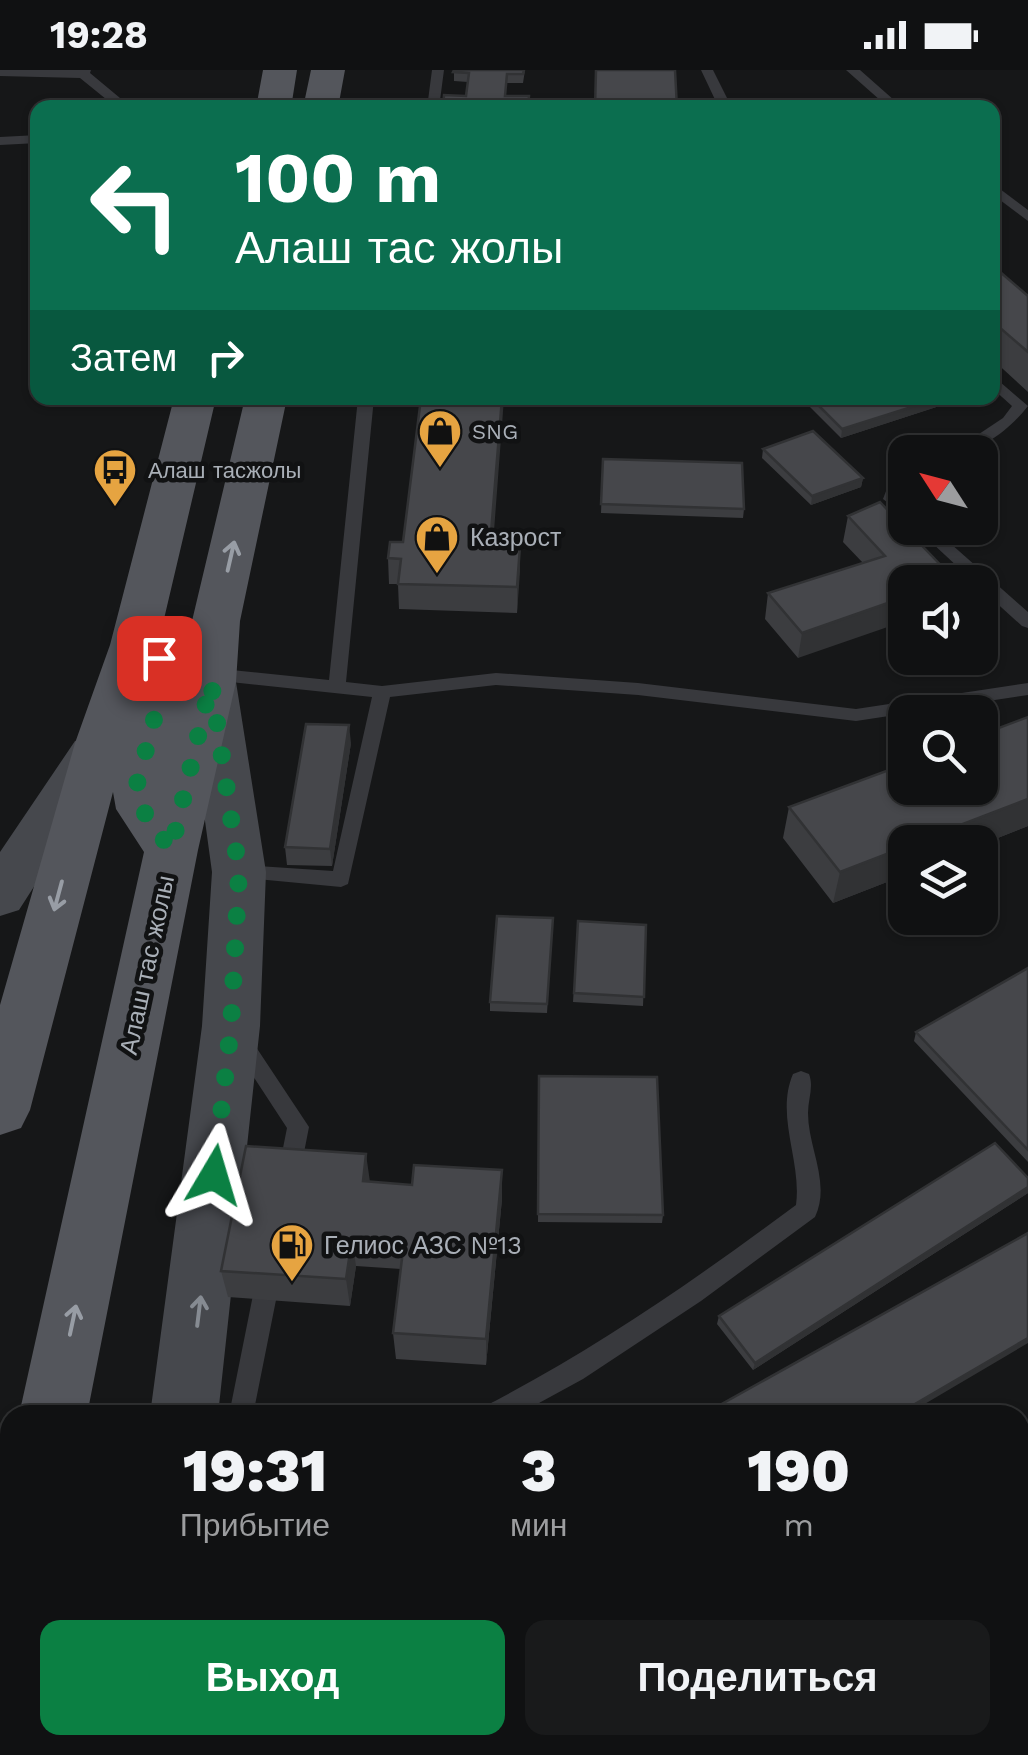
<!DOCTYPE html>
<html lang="ru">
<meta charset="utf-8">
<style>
body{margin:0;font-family:"Work Sans",sans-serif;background:#191a1b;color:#f1f3f6;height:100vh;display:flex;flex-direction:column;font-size:38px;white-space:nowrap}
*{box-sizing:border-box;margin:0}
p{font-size:32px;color:#9c9d9f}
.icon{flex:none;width:55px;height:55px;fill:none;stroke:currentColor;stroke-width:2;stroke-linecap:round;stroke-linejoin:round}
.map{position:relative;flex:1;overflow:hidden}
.drawer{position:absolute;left:0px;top:1335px;width:1030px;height:350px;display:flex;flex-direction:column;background:#101112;border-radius:30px 30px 0 0;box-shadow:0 2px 8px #0004,0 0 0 2px #303132}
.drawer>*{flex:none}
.guide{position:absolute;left:30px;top:30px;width:970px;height:305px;border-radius:20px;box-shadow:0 2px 8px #0004,0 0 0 2px #303132;background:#0b6e4f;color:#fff;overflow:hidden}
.needle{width:65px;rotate:306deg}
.fabs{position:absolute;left:888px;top:365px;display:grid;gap:20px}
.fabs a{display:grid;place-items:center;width:110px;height:110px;border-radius:20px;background:#101112;box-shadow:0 2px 8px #0004,0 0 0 2px #303132;font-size:50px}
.pin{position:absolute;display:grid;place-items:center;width:85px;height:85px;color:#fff;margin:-42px;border-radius:20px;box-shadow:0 5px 15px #0006}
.me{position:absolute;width:110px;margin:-55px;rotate:7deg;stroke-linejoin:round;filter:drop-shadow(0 0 8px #0008)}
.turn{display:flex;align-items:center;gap:35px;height:210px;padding:0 40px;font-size:45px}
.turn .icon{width:130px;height:130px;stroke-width:2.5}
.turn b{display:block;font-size:70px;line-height:85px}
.then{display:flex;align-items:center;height:95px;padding:0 40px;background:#0003;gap:20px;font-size:38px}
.eta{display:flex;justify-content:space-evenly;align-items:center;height:170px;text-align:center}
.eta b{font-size:60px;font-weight:800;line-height:70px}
.primary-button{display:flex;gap:20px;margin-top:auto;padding:20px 40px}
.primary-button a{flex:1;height:115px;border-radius:20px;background:#0b8043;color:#fff;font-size:40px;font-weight:800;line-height:115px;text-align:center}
.primary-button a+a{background:#191a1b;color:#f1f3f6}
.status{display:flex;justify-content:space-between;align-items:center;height:70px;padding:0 50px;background:#101112;direction:ltr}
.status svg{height:28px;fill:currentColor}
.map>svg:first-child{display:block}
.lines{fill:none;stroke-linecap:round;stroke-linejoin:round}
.lane{fill:#38393d;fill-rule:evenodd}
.secondary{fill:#46484d;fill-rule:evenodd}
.primary{fill:#54565c;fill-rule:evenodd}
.wall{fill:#3c3d40}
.shaded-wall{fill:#313234}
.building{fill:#46474b;stroke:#313234;stroke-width:2.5}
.oneway{stroke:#989da5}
.oneway2{stroke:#868b92}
.route{stroke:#0b8043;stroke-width:18;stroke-dasharray:0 32.4}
.labels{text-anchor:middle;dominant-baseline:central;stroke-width:9;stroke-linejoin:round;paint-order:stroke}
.far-poi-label{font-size:22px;fill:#a9afb7;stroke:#111213;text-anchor:start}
.poi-label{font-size:25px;fill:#a9afb7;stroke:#111213;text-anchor:start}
.street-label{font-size:25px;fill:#a9afb7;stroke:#111213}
</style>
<div class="status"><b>19:28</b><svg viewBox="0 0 49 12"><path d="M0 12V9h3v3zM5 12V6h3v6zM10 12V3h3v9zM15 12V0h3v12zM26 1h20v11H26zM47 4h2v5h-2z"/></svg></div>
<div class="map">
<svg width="1028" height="1685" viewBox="0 0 1028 1685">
<rect width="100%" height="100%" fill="#161718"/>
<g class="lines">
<path class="lane" d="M0,0H91L90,3L132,38H117L80,8L0,6Z
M432,0H444L439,38H427Z
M701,0H713L732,38H719Z
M846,0H860L903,38H889Z
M38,65V73L0,75V67Z
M992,113L1028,140V151L992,124Z
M992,305L1028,336C1010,359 982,382 952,382L1003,348L1012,336L992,318Z
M358,328H374L346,612L382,616L496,603L638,613L856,639L1028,613V625L856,651L638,625L496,615L390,627L348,814L341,817L234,807L231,802L241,795L333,801L372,627L212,610L203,604L212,598L329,610Z
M905,397V412L900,428L905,432V446L883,429L894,400Z
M916,458H933L1028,542V558L1022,556L980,518V512H974Z
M243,965L250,968L309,1057L300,1103L297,1110L289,1113L281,1110L278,1103L287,1058L232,974L236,968Z
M801,1001L809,1004C814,1017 808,1029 808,1043C808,1078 831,1113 815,1147L701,1231L583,1309L517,1345H480L483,1337C595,1280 696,1209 796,1135C802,1091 775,1046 793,1004Z
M269,1194L277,1198L281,1205L253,1345H229L257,1205L261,1198Z
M1028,1358V1383L1020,1386V1361Z"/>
<path class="secondary" d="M211,595L228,600L236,612L266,802L260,956L218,1345H150L202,956L212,802L186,612L194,600Z
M93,666L111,671L119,684L19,840L0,846V782L75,671Z
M58,1675H138L134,1685H54Z
M215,1675H297L301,1685H219Z"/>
<path class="primary" d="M263,0H297L291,38H256Z
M311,0H345L338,38H303Z
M174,328H216L160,566L175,576L188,597L192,551L245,328H287L240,551L236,612L198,780L87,1345H19L144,782L116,739L113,722L30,1040L21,1058L0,1065V935L75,673L110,575Z
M10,1516V1633L0,1637V1520Z"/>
</g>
<path class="wall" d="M454,0H525L523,13H507L466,26L468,12L454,11Z
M992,195L1028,226V322L992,289Z
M803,328H964L841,368L803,330Z
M763,379L863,408L861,417L811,435L762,388Z
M603,389L744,439L743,448L601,443Z
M848,446L955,510V512H905L798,588L765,549L768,523L863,493L843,472Z
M403,472L520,476L517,543L399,539L398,514H389L388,488Z
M1028,647V756L980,775L905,772V805L833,833L783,768L789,737Z
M351,673L332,796L287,795L285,777Z
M553,848L547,943L490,941V932Z
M578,851L646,855L643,936L573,932Z
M1028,898V1092L914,971L916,962Z
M539,1006L663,1145L662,1153L538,1152Z
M502,1100V1129L486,1295L396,1289L393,1263L401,1199L356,1196L350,1236L228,1227L221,1201L370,1112L412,1115Z
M1028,1108V1123L753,1300L717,1254L719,1246Z
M883,1675H1020L1028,1685H889Z"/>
<path class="shaded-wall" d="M502,328H504L491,501L490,475Z
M940,328H964L841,368L842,359Z
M863,408L861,417L811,435L812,426Z
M520,476V502L517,543V517Z
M905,527V551L798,588L802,563Z
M349,655L351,673L332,796L330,779Z
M1028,729V756L980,775V772H916Z
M905,777V805L833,833L840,802Z
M366,1084L370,1112L363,1111Z
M502,1100V1129L486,1295V1269Z
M1028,1117V1123L753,1300L755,1293Z
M352,1169L356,1196L350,1236L346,1209Z
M1028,1268V1273L906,1345H896Z"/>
<path class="building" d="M454,0H524L523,4H507L505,26H529L528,38H443L444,25L466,26L469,3L453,2Z
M596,0H675L677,38H595Z
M992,195L1028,226V282L992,251Z
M421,328H502L490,475L520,476L517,517L398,514L401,489L388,488L390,472H403Z
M811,328H940L842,359Z
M813,361L863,408L812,426L763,379Z
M603,389L742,393L744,439L601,434Z
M880,432L955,510L948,512H905V527L802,563L768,523L885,486L848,446Z
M1028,647V729L916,772H905V777L840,802L789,737L905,694V718H980V665Z
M306,654L349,655L330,779L285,777Z
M497,846L553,848L547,934L490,932Z
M578,851L646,855L644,927L574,923Z
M1028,898V1080L916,962Z
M539,1006L657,1007L663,1145L538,1144Z
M995,1073L1028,1108V1117L755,1293L719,1246Z
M246,1076L366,1084L363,1111L412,1115L414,1095L502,1100L486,1269L393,1263L404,1172L352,1169L346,1209L221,1201Z
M1028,1163V1268L896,1345H702Z
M1028,1471V1685H895L889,1675H1020V1475Z
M770,1675H812L817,1685H749Z"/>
<defs><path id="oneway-shaft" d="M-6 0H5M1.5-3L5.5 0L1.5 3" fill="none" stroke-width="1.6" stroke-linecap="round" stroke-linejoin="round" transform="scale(2.5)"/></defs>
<g class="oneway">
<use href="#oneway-shaft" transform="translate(231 486) rotate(-77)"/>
<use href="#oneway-shaft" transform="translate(58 826) rotate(105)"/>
<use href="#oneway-shaft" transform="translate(73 1250) rotate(-78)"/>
</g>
<use class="oneway2" href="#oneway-shaft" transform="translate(199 1241) rotate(-83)"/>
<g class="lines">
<path class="route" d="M159,588L166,604L137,714L142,739L171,780L211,612L239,802L231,956L214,1105"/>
</g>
<defs>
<g id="shop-pin" transform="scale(2.25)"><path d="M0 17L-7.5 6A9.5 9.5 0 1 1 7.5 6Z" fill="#e6a441" stroke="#111213"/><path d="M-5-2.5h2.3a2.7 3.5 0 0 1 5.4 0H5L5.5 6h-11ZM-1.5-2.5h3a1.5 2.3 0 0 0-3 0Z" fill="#111"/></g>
<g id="bus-pin" transform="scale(2.25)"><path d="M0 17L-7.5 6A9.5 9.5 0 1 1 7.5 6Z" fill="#e6a441" stroke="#111213"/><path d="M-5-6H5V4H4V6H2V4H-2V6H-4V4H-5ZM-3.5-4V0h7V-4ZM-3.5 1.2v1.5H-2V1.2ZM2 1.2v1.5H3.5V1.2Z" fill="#111"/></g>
<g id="fuel-pin" transform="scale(2.25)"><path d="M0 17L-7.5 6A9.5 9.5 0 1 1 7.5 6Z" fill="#e6a441" stroke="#111213"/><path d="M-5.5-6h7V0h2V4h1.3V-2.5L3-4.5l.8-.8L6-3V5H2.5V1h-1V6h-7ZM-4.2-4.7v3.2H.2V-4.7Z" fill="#111"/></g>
</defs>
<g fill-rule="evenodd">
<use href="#shop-pin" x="440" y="361"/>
<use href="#bus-pin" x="115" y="400"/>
<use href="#shop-pin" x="437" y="467"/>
<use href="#fuel-pin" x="292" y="1175"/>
</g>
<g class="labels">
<g class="far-poi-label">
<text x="472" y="361">SNG</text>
<text x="148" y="400">Алаш тасжолы</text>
</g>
<g class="poi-label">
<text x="470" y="467">Казрост</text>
<text x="324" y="1175">Гелиос АЗС №13</text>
</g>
<g class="street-label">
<text transform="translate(147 895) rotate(-78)">Алаш тас жолы</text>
</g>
</g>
</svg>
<div class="fabs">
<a><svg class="needle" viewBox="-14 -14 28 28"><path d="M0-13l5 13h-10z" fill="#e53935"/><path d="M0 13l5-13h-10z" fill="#9c9d9f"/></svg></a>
<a><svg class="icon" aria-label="sound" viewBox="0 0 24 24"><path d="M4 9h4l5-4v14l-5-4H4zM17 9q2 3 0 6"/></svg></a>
<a><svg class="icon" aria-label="search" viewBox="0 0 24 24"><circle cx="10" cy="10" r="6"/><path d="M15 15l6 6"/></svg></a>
<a><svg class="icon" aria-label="layers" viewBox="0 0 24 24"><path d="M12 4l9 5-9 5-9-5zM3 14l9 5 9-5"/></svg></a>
</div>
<div class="pin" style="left:159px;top:588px;background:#d93025"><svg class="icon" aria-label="arrive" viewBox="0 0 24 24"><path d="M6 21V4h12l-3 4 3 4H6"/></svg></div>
<svg class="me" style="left:214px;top:1105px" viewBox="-20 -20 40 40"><path d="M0-17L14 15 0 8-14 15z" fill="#0b8043" stroke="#fff" stroke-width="4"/></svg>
<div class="guide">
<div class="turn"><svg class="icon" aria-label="left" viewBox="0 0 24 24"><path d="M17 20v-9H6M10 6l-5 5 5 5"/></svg><div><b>100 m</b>Алаш тас жолы</div></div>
<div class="then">Затем<svg class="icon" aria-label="right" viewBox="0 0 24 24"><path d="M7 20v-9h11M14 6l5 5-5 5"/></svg></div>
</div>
<section class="drawer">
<div class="eta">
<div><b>19:31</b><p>Прибытие</p></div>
<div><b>3</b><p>мин</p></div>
<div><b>190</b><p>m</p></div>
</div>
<div class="primary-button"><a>Выход</a><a>Поделиться</a></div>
</section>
</div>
